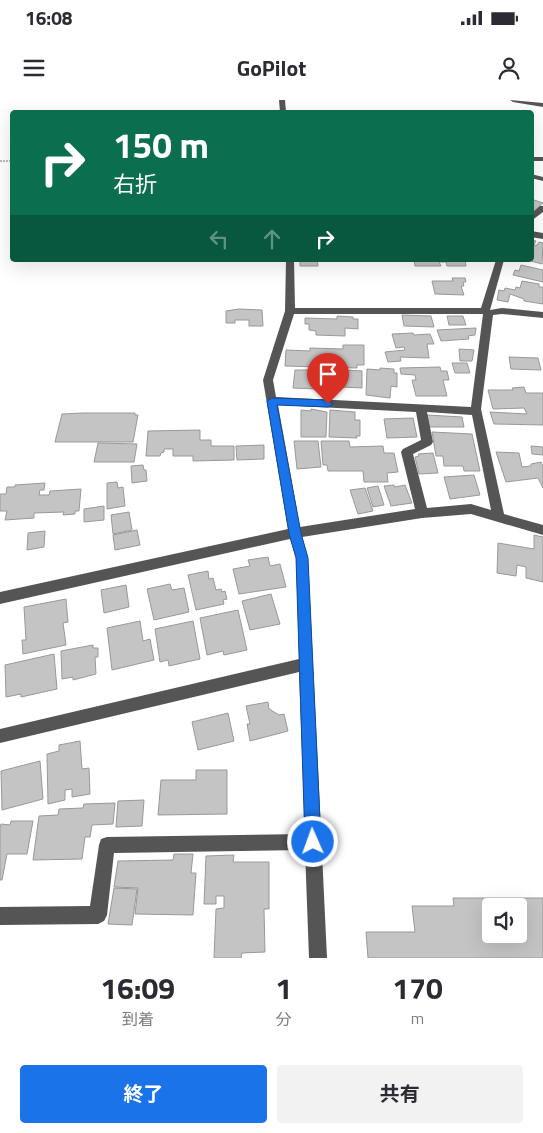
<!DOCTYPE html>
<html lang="ja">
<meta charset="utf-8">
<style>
body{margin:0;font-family:"Titillium Web","Noto Sans JP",sans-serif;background:#f2f2f3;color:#2b2b33;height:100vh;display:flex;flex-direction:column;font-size:19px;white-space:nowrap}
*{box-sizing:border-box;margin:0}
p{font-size:16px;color:#7c7c81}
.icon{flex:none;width:28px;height:28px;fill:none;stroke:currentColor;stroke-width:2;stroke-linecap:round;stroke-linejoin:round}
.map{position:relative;height:858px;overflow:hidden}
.details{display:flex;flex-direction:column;background:#fff;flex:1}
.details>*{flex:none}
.hud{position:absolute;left:10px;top:10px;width:524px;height:152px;border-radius:5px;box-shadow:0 5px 20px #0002;background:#0b6e4f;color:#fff;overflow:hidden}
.buttons{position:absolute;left:482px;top:798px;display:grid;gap:10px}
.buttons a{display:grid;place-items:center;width:45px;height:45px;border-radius:5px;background:#fff;box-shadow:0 5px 20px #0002;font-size:25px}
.pin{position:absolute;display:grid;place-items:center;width:42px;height:42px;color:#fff;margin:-51px -21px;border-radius:50% 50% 50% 0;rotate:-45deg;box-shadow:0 0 5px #0007}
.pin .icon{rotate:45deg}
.me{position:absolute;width:55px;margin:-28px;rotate:358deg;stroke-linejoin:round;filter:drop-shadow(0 0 4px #0008)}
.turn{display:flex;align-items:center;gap:18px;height:105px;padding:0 20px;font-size:22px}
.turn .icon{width:65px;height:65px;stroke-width:2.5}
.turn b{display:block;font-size:35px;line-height:42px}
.lanes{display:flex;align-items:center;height:48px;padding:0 20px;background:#0003;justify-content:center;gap:25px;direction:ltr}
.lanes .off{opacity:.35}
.eta{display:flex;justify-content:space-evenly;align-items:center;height:85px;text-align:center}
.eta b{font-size:30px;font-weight:700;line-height:35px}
.primary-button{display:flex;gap:10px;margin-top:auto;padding:10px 20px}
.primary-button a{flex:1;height:58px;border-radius:5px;background:#1a73e8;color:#fff;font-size:20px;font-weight:700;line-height:58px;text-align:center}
.primary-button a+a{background:#f2f2f3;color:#2b2b33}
.status{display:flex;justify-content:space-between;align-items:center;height:35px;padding:0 25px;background:#fff;direction:ltr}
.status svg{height:14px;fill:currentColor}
header{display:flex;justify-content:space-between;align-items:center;height:65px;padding:0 20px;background:#fff;font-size:22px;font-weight:700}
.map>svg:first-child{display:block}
.building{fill:#c4c4c4;stroke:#999;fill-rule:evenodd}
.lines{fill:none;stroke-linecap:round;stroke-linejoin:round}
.path{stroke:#777;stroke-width:2;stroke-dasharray:0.5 1;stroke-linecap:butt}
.minor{fill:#555;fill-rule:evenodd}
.route{fill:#1a73e8;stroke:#114b97}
</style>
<div class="status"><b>16:08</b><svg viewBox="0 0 49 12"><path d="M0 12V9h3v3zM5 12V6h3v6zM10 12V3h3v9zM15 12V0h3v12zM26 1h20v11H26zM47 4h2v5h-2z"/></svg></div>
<header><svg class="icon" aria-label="menu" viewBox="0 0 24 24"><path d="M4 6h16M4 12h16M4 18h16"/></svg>GoPilot<svg class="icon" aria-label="person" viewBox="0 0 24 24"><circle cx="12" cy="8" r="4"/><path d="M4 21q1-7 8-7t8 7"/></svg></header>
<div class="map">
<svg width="543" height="858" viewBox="0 0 543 858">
<rect width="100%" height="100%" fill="#fff"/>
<path class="building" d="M534,100L543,103L533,112L531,111V102Z
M531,140L536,141L534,145L536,146L539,142L543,143L542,164L527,160H531Z
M300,160H317L318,166H300Z
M414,160H465L466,166H447L446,162H439L441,166H415Z
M521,165L543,170V182L513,175L515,170L519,171Z
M452,178H465L466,182H463L464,186H461L464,195L435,194L432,181H453Z
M522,181L539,184V187H543V204L524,201V199L510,194L508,202L497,200L499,190L504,191L505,188L515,190L516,187L520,188Z
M239,209L262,210L263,226H249V220H235V223H226V211Z
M402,215L431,216L434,227L404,226Z
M337,216L353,217V219H358V229L345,228V236L316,235V231L309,230V224H305V218L337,219Z
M447,216H463L466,225H449Z
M476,228L475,235L468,236L469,239L441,241L437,230Z
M413,233L414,235L430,234L434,244H427L429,258L400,257L401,261L388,262L385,252L405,250L404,247L396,248L392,234Z
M343,245H364V265H357V268L285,266L286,250L310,251V248L343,249Z
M459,249L474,250L472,261H460Z
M509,257L538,258L541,270L511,269Z
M452,263H467L470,273H455Z
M440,267L441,271H447L449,280H443L447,296H416L412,280H416L415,275L401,274L400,268Z
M380,268L394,269V273H397V287L391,286L390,298L366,295L367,269L380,270Z
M328,269L362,271V288L341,287V283L327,282Z
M295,270H318L321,272L320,276H324L322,287L319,286L318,289L293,288Z
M524,287L526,293H543V325L494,324L490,312L527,314L524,308L493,309L488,290H513L512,288Z
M311,309L327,312L326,337H301V310L311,311Z
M330,310L355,312V320H360V336H356L357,338L329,337Z
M83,313H135V315H138L133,342H55L62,314Z
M427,315L462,317L464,327H429Z
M413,318L417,337L387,338L384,319Z
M200,330V340H211V346H234V360L193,361V356H173V349H164V352L161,353L160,356H146L148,331Z
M432,332L472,334L480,371H464L463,366H444L443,356H436Z
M294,341H318L321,367L297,369Z
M321,341H349L350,347L383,346L384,353H394L398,372L387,373L388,382H364L363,371H328L327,365H323Z
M98,343L137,344L134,362H94Z
M264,345V359L237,360L236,346Z
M531,346L543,347V355L532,354Z
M496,352L519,353L522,367L531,366V364L541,362L543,366V388L538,378L506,382Z
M433,353L438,373L419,374L415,357L419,356L418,354Z
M143,365L144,370H146L147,381L132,383L131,366Z
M474,375L480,395L450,399L444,377Z
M117,382L118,388L123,387L125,406L107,409V383Z
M45,383L44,390H40L39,395H49L50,391L81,389L79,411H75V414L63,415L64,412L34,413V418L5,420L7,411H0V394H6L7,387H15V385Z
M394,385L395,387L405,385L412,403L391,406L384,386Z
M378,386L384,405L373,407L367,388Z
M365,388L373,411L358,414L350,390Z
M104,406V420L84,422V409Z
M129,412L132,430L113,434L111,415Z
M137,430L140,445L115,450L113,435Z
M45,431L44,447L27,450L28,433Z
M534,435L543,437V482L526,478V467L517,465L516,476L497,473L498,443L534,449Z
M268,457L270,466L280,464L286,487L239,494L233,469L250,466L248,460Z
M208,471L209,479L213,478L216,490L221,489L222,492L225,491L227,499L223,500L224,504L196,510L188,475Z
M170,484L172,490L184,488L189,512L154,520L147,489Z
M126,485L129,507L104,513L101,490Z
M271,494L280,524L250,530L242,501Z
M66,499L68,522L63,523L66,545L23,554L22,540H26L24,507Z
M238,510L247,550L224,555L223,551L207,555L200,518Z
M140,521L143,541L150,539L154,560L112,570L107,528Z
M193,521L200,559L169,566L168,560L160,562L155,529Z
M93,545V548H98V557H95L96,574L73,580V577L62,579L61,551Z
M54,554L57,589L21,597V594L6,597L5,565Z
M268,602L269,609L279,615L284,614L288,631L250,641L247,624H250L246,606Z
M228,613L234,641L198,650L192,622Z
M80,641L82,669L89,668L90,694L72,697V689L65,690V700L48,704L47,654L59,651V645Z
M40,661L43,699L2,710L1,671Z
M196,670H227V714L158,715L161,680H196Z
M144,700L142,726L116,727L118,701Z
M115,703L113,724L92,725L90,737H85L82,759L33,760L39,716L58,715L59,709L83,708L84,704Z
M11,721H33L27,754H7L2,780H0V728L1,724L10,725Z
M174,754H193L191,773H196L193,815L135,814L138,788L114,787L118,761L173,760Z
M234,755L233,762H269V809H264L265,852L242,853L241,858H214L216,809L224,808V796H216V804H204L206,756Z
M114,788L137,789L132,825L108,824Z
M453,798H543V858H368L366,832H415L412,806H454ZM491,806H519V834H491Z"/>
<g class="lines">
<path class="path" d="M0,61H12"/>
<path class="minor" d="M279,0H285L286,12H280Z
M510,0L543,3V7L513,2Z
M531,57H543V61H531Z
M531,74L543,77V81L531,78Z
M540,106H543V112L531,121V114Z
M531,131L543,133V139L531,137Z
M286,160H294L295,208H481L496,160H504L490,210L502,208L543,212V218L502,214L493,215L481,309L504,414L543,425V435L471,414L422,418L302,437L308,458L327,858H309L305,750L114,753L107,815L104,821L98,824L0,825V807L90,806L99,745L101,739L107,737L305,734L299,572L0,643V629L299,559L296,458L290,439L0,504V492L288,429L263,280L285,211ZM294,214H483L471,307L276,297L273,280ZM278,305L416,312L421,340L403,349L401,352L415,409L300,427ZM427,312L472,315L491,410L471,404L427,408L413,354L431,345L433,342Z"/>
</g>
<path class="route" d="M272,298L328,300L333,304L328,307L277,305L301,433L308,458L321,742L318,747L313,750L308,747L305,742L296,458L289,433L267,301Z"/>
</svg>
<div class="buttons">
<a><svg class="icon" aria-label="sound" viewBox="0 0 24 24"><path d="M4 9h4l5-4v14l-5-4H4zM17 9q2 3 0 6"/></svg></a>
</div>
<div class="pin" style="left:328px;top:304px;background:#d93025"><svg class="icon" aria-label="arrive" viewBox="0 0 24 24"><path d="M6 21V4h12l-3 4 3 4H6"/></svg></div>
<svg class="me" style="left:313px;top:742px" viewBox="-20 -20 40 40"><circle r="17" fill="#1a73e8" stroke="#fff" stroke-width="3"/><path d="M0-11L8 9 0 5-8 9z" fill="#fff"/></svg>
<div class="hud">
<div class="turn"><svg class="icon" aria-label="right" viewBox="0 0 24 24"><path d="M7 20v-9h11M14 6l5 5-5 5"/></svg><div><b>150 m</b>右折</div></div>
<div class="lanes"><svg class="icon off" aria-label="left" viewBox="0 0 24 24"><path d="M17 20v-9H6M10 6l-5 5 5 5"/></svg><svg class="icon off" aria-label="ahead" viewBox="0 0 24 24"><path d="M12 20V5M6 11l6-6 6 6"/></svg><svg class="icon" aria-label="right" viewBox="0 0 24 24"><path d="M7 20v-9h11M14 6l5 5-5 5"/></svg></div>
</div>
</div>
<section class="details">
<div class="eta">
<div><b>16:09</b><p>到着</p></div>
<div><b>1</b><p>分</p></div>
<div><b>170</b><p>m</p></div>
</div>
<div class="primary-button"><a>終了</a><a>共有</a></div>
</section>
